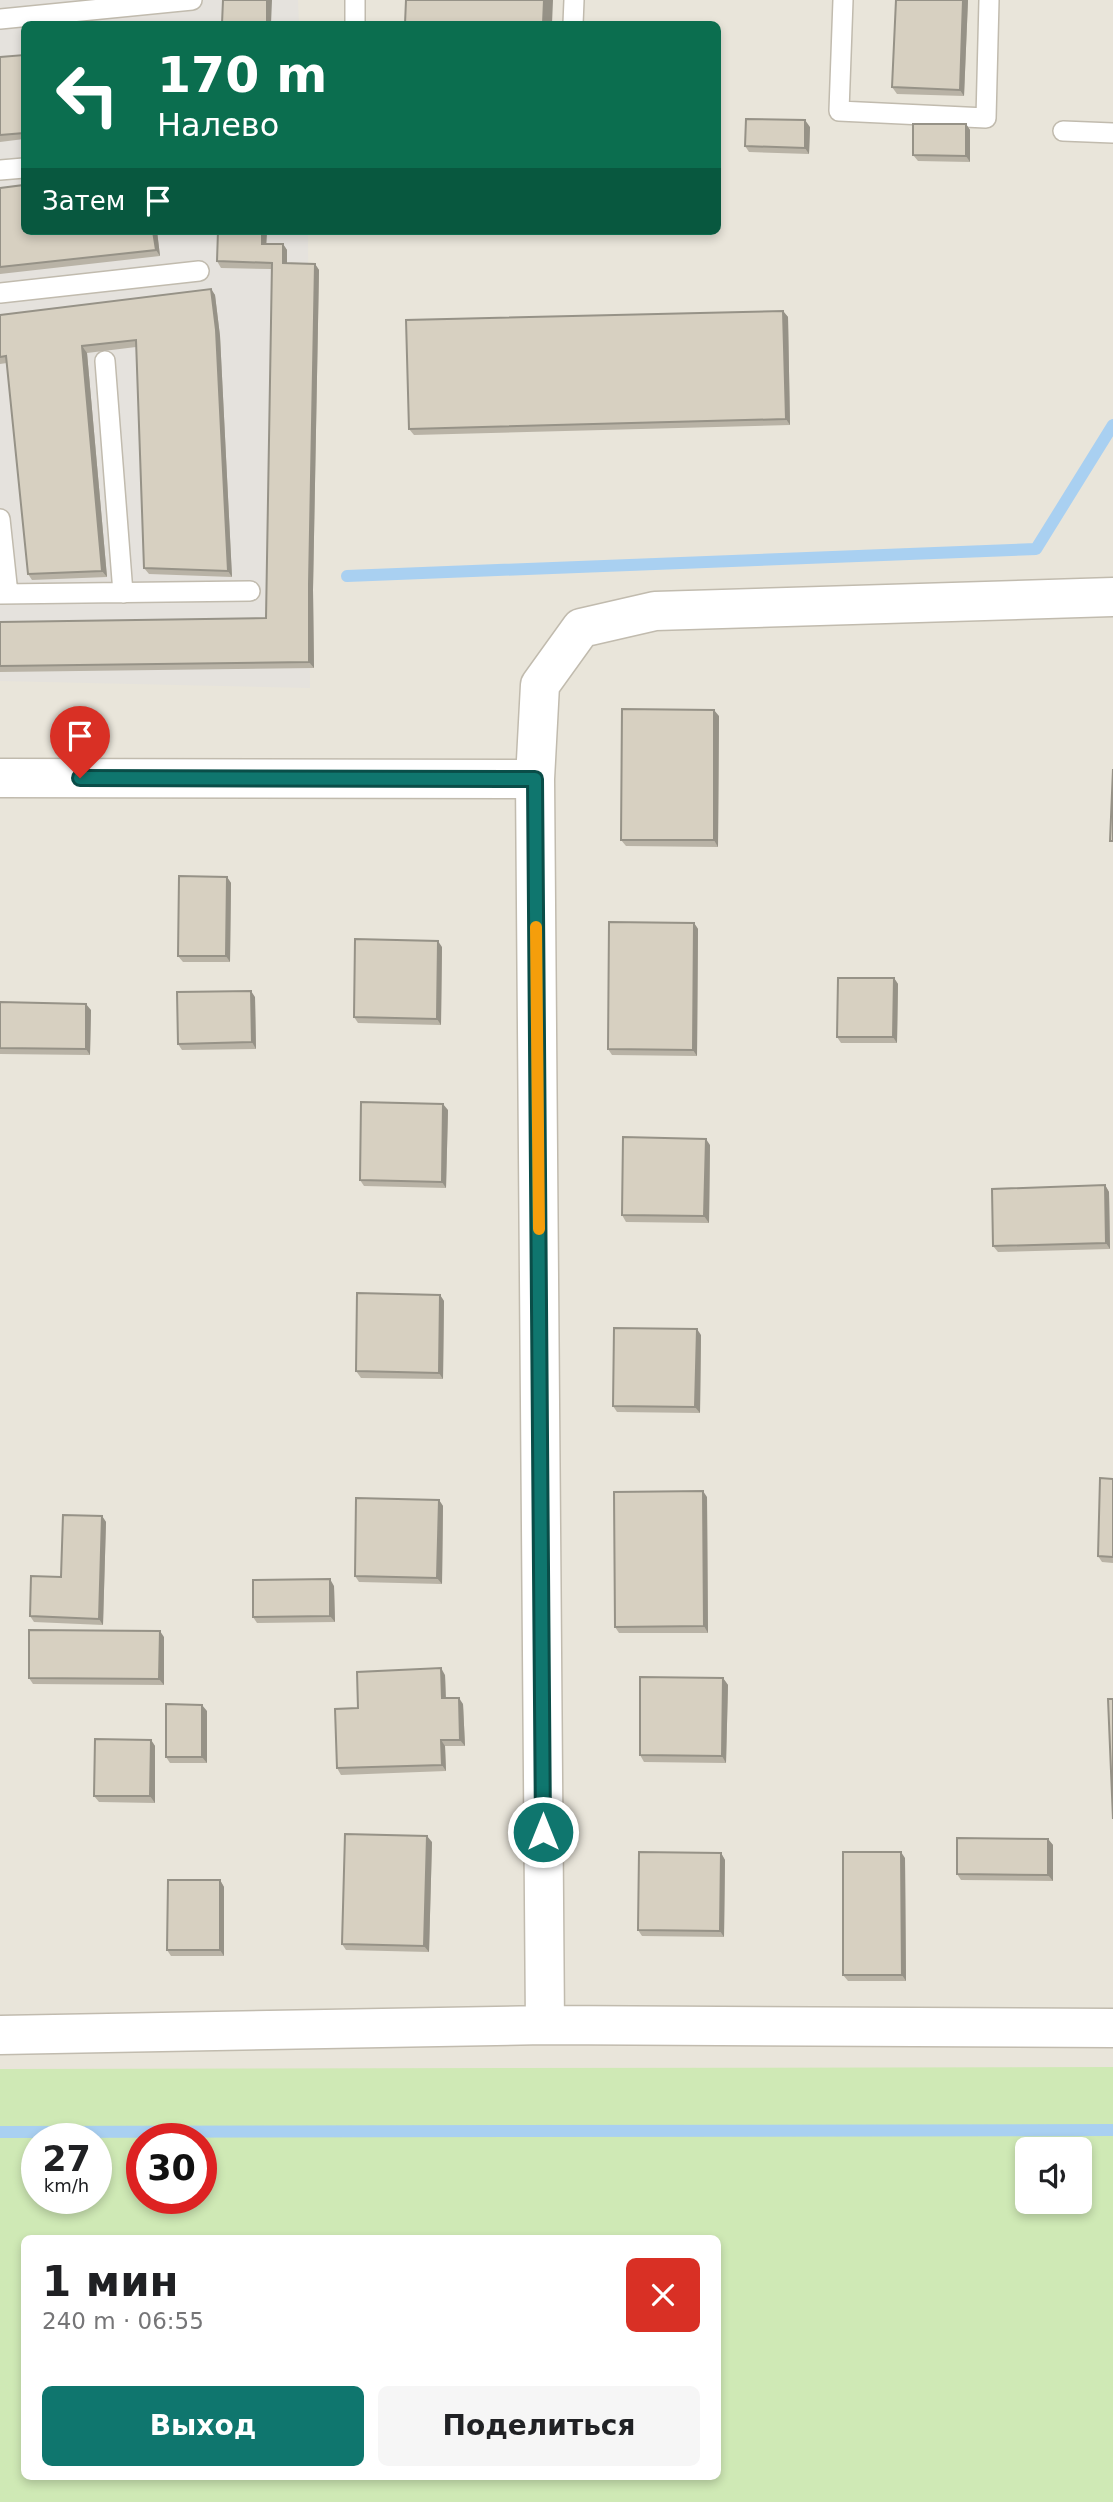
<!DOCTYPE html>
<html lang="ru">
<meta charset="utf-8">
<style>
body{margin:0;font-family:"DejaVu Sans",sans-serif;background:#f6f6f6;color:#202124;height:100vh;display:flex;flex-direction:column;font-size:26px;white-space:nowrap}
*{box-sizing:border-box;margin:0}
p{font-size:23px;color:#757577}
.icon{flex:none;width:38px;height:38px;fill:none;stroke:currentColor;stroke-width:2;stroke-linecap:round;stroke-linejoin:round}
.map{position:relative;flex:1;overflow:hidden}
.details{position:absolute;left:21px;top:2235px;width:700px;height:245px;display:flex;flex-direction:column;background:#fff;border-radius:10px;box-shadow:0 4px 10px #0003}
.details>*{flex:none}
.hud{position:absolute;left:21px;top:21px;width:700px;height:214px;border-radius:10px;box-shadow:0 4px 10px #0003;background:#0b6e4f;color:#fff;overflow:hidden}
.buttons{position:absolute;left:1015px;top:2137px;display:grid;gap:14px}
.buttons a{display:grid;place-items:center;width:77px;height:77px;border-radius:10px;background:#fff;box-shadow:0 4px 10px #0003;font-size:35px}
.speed{position:absolute;left:21px;top:2123px;display:flex;gap:14px;font-size:35px;font-weight:700;text-align:center}
.speed>*{display:grid;place-content:center;width:91px;height:91px;border-radius:50%;background:#fff;box-shadow:0 4px 10px #0003;line-height:1}
.speed small{font-size:18px;font-weight:400}
.speed .limit{border:10px solid #d22;background:#fff;color:#111}
.pin{position:absolute;display:grid;place-items:center;width:60px;height:60px;color:#fff;margin:-72px -30px;border-radius:50% 50% 50% 0;rotate:-45deg;box-shadow:0 0 7px #0007}
.pin .icon{rotate:45deg}
.me{position:absolute;width:77px;margin:-38px;rotate:0deg;stroke-linejoin:round;filter:drop-shadow(0 0 5px #0008)}
.turn{display:flex;align-items:center;gap:24px;height:147px;padding:0 21px;font-size:32px}
.turn .icon{width:91px;height:91px;stroke-width:2.5}
.turn b{display:block;font-size:49px;line-height:60px}
.then{display:flex;align-items:center;height:66px;padding:0 21px;background:#0003;gap:14px;font-size:26px}
.round{display:grid;place-items:center;flex:none;width:74px;height:74px;border-radius:10px;background:#f6f6f6}
.head{display:flex;align-items:center;justify-content:space-between;height:119px;padding:0 21px}
h1{font-size:42px;font-weight:700;line-height:52px}
.primary-button{display:flex;gap:14px;margin-top:auto;padding:14px 21px}
.primary-button a{flex:1;height:80px;border-radius:10px;background:#0f766e;color:#fff;font-size:28px;font-weight:700;line-height:80px;text-align:center}
.primary-button a+a{background:#f6f6f6;color:#202124}
.map>svg:first-child{display:block}
.residential{fill:#e9e5da;fill-rule:evenodd}
.industrial{fill:#e5e2dd}
.green{fill:#cfe9b5;fill-rule:evenodd}
.lines{fill:none;stroke-linecap:round;stroke-linejoin:round}
.stream{stroke:#a9d0f1;stroke-width:12}
.service-casing{stroke:#c1bbae;stroke-width:22}
.minor-casing{stroke:#c1bbae;stroke-width:41}
.service{stroke:#fff;stroke-width:19}
.minor{stroke:#fff;stroke-width:38}
.wall{fill:#b9b3a6}
.shaded-wall{fill:#969287}
.building{fill:#d7d0c1;stroke:#969287;stroke-width:2}
.route-casing{stroke:#0a4d48;stroke-width:18}
.route{stroke:#0f766e;stroke-width:12}
.slow{stroke:#f59e0b;stroke-width:12}
</style>
<div class="map">
<svg width="1113" height="2502" viewBox="0 0 1113 2502">
<rect width="100%" height="100%" fill="#f5f3eb"/>
<path class="residential" d="M0,0H1113V2405L718,2238H24L0,2317ZM24,24H718V231H24ZM37,2138H96V2198H37ZM142,2138H201V2198H142ZM1027,2149H1080V2202H1027Z"/>
<path class="industrial" d="M0,0H298L299,24H24V231H308L310,688L0,681Z"/>
<path class="green" d="M1113,2067V2502H0V2069ZM37,2138H96V2198H37ZM142,2138H201V2198H142ZM1027,2149H1080V2202H1027ZM24,2238H718V2476H24Z"/>
<g class="lines">
<path class="stream" d="M347,576L1036,549L1113,425
M0,2132L1113,2130"/>
<g class="service-casing">
<path id="service" d="M355,0V24
M843,0L839,111L986,118L989,0
M0,19L192,0
M573,24L574,0
M1063,131L1113,133
M0,170L24,168
M0,293L199,271
M105,361L123,593
M0,519L8,594
M0,594L250,591"/>
</g>
<g class="minor-casing">
<path id="minor" d="M0,778L535,779L540,685L581,628L655,611L1113,597
M535,779L545,2025
M0,2035L545,2025L1113,2028"/>
</g>
<use href="#service" class="service"/>
<use href="#minor" class="minor"/>
</g>
<path class="wall" d="M896,0H968L964,96L897,94L892,87Z
M24,55V139L0,142V57Z
M966,124L970,130V162L918,161L913,155Z
M810,127L809,154L749,152L745,146Z
M0,188L24,231H157L160,256L0,274Z
M218,231H267L266,244H283L287,250V263L315,264L319,270L313,590L314,668L0,672V622L266,618L272,269L221,268L217,261Z
M211,289L215,295L220,336L232,577L149,574L144,568L136,347L87,353L107,577L32,580L28,574L7,363L0,364V315Z
M783,311L788,317L790,425L414,435L409,429Z
M719,716L718,847L626,846L621,840Z
M227,877L231,883L230,962H183L178,956Z
M694,923L698,929L697,1056L612,1055L608,1049Z
M442,947L441,1025L358,1023L354,1017Z
M894,978L898,984L897,1043H841L837,1037Z
M255,997L256,1049L182,1050L178,1044Z
M0,1002L91,1010L90,1055L0,1054Z
M448,1110L446,1188L364,1186L360,1180Z
M710,1145L709,1223L626,1222L622,1215Z
M1105,1185L1109,1192L1110,1249L998,1252L993,1246Z
M440,1295L444,1301L443,1379L361,1378L356,1371Z
M701,1335L700,1413L617,1412L613,1406Z
M1113,1479V1563L1102,1562L1098,1556Z
M707,1497L708,1633H619L615,1627Z
M439,1500L443,1506L442,1584L359,1582L355,1576Z
M102,1516L106,1522L103,1625L34,1622L30,1616L61,1577Z
M334,1586L335,1622L257,1623L253,1617Z
M164,1637V1685L33,1684L29,1678Z
M445,1675L446,1698L463,1704L465,1746H445L446,1771L341,1775L337,1768L358,1708Z
M723,1678L728,1685L726,1763L644,1762L640,1755Z
M207,1711V1763H170L166,1757Z
M151,1740L155,1746V1803L99,1802L94,1796Z
M1048,1839L1053,1845V1881L961,1880L957,1874Z
M432,1842L429,1952L346,1950L342,1944Z
M721,1853L725,1860L724,1937L642,1936L638,1930Z
M905,1858L906,1981H848L843,1975Z
M220,1880L224,1887V1956H171L167,1950Z"/>
<path class="shaded-wall" d="M267,0H272L271,24H267Z
M544,0H553L552,24H543Z
M963,0H968L964,96L960,90Z
M805,120L810,127L809,154L805,148Z
M966,124L970,130V162L966,156Z
M153,231H157L160,256L156,250Z
M262,231H267L266,250L262,244Z
M283,244L287,250V270L283,263Z
M315,264L319,270L313,590L314,668L309,662V584Z
M211,289L215,295L220,336L232,577L228,571Z
M783,311L788,317L790,425L786,419Z
M82,346L87,353L107,577L102,571Z
M714,710L719,716L718,847L714,840Z
M227,877L231,883L230,962L226,956Z
M694,923L698,929L697,1056L693,1050Z
M438,941L442,947L441,1025L437,1019Z
M894,978L898,984L897,1043L893,1037Z
M251,991L255,997L256,1049L252,1042Z
M86,1004L91,1010L90,1055L86,1049Z
M443,1104L448,1110L446,1188L442,1182Z
M706,1139L710,1145L709,1223L704,1216Z
M1105,1185L1109,1192L1110,1249L1106,1243Z
M440,1295L444,1301L443,1379L439,1373Z
M697,1329L701,1335L700,1413L695,1407Z
M703,1491L707,1497L708,1633L704,1626Z
M439,1500L443,1506L442,1584L437,1578Z
M102,1516L106,1522L103,1625L99,1619Z
M330,1579L334,1586L335,1622L330,1616Z
M160,1631L164,1637V1685L159,1679Z
M441,1668L445,1675L446,1705L442,1698Z
M723,1678L728,1685L726,1763L722,1756Z
M459,1698L463,1704L465,1746L460,1740Z
M202,1705L207,1711V1763L202,1757Z
M151,1740L155,1746V1803L150,1796Z
M441,1740L445,1746L446,1771L442,1765Z
M427,1836L432,1842L429,1952L424,1946Z
M1048,1839L1053,1845V1881L1048,1875Z
M901,1852L905,1858L906,1981L902,1975Z
M721,1853L725,1860L724,1937L720,1931Z
M220,1880L224,1887V1956L220,1950Z"/>
<path class="building" d="M223,0H267V24H222Z
M406,0H544L543,24H405Z
M896,0H963L960,90L892,87Z
M24,55V133L0,135V57Z
M746,119L805,120V148L745,146Z
M913,124H966V156L913,155Z
M24,185V231H153L156,250L0,267V188Z
M218,231H262V244H283V263L315,264L309,584V662L0,666V622L266,618L272,263L217,261Z
M211,289L216,330L228,571L144,568L136,340L82,346L102,571L28,574L6,356L0,357V315Z
M783,311L786,419L409,429L406,320Z
M622,709L714,710V840H621Z
M1113,769V841H1110Z
M179,876L227,877L226,956H178Z
M609,922L694,923L693,1050L608,1049Z
M355,939L438,941L437,1019L354,1017Z
M838,978H894L893,1037H837Z
M251,991L252,1042L178,1044L177,992Z
M0,1002L86,1004V1049L0,1048Z
M361,1102L443,1104L442,1182L360,1180Z
M623,1137L706,1139L704,1216L622,1215Z
M1105,1185L1106,1243L993,1246L992,1189Z
M357,1293L440,1295L439,1373L356,1371Z
M614,1328L697,1329L695,1407L613,1406Z
M1100,1478L1113,1479V1557L1098,1556Z
M703,1491L704,1626L615,1627L614,1492Z
M356,1498L439,1500L437,1578L355,1576Z
M63,1515L102,1516L99,1619L30,1616L31,1576L61,1577Z
M330,1579V1616L253,1617V1580Z
M29,1630L160,1631L159,1679L29,1678Z
M441,1668L442,1698H459L460,1740H441L442,1765L337,1768L335,1709L358,1708L357,1672Z
M640,1677L723,1678L722,1756L640,1755Z
M1108,1699H1113V1819Z
M166,1704L202,1705V1757H166Z
M95,1739L151,1740L150,1796H94Z
M345,1834L427,1836L424,1946L342,1944Z
M957,1838L1048,1839V1875L957,1874Z
M639,1852L721,1853L720,1931L638,1930Z
M843,1852H901L902,1975H843Z
M168,1880H220V1950H167Z"/>
<g class="lines">
<g class="route-casing">
<path id="route" d="M80,778L535,779L543,1832"/>
</g>
<use href="#route" class="route"/>
<path class="slow" d="M536,927L539,1229"/>
</g>
</svg>
<div class="buttons">
<a><svg class="icon" aria-label="sound" viewBox="0 0 24 24"><path d="M4 9h4l5-4v14l-5-4H4zM17 9q2 3 0 6"/></svg></a>
</div>
<div class="speed"><div>27<small>km/h</small></div><div class="limit">30</div></div>
<div class="pin" style="left:80px;top:778px;background:#d93025"><svg class="icon" aria-label="arrive" viewBox="0 0 24 24"><path d="M6 21V4h12l-3 4 3 4H6"/></svg></div>
<svg class="me" style="left:543px;top:1832px" viewBox="-20 -20 40 40"><circle r="17" fill="#0f766e" stroke="#fff" stroke-width="3"/><path d="M0-11L8 9 0 5-8 9z" fill="#fff"/></svg>
<div class="hud">
<div class="turn"><svg class="icon" aria-label="left" viewBox="0 0 24 24"><path d="M17 20v-9H6M10 6l-5 5 5 5"/></svg><div><b>170 m</b>Налево</div></div>
<div class="then">Затем<svg class="icon" aria-label="arrive" viewBox="0 0 24 24"><path d="M6 21V4h12l-3 4 3 4H6"/></svg></div>
</div>
<section class="details">
<div class="head"><div><h1>1 мин</h1><p>240 m · 06:55</p></div><a class="round" style="background:#d93025;color:#fff"><svg class="icon" aria-label="close" viewBox="0 0 24 24"><path d="M6 6l12 12M18 6L6 18"/></svg></a></div>
<div class="primary-button"><a>Выход</a><a>Поделиться</a></div>
</section>
</div>
